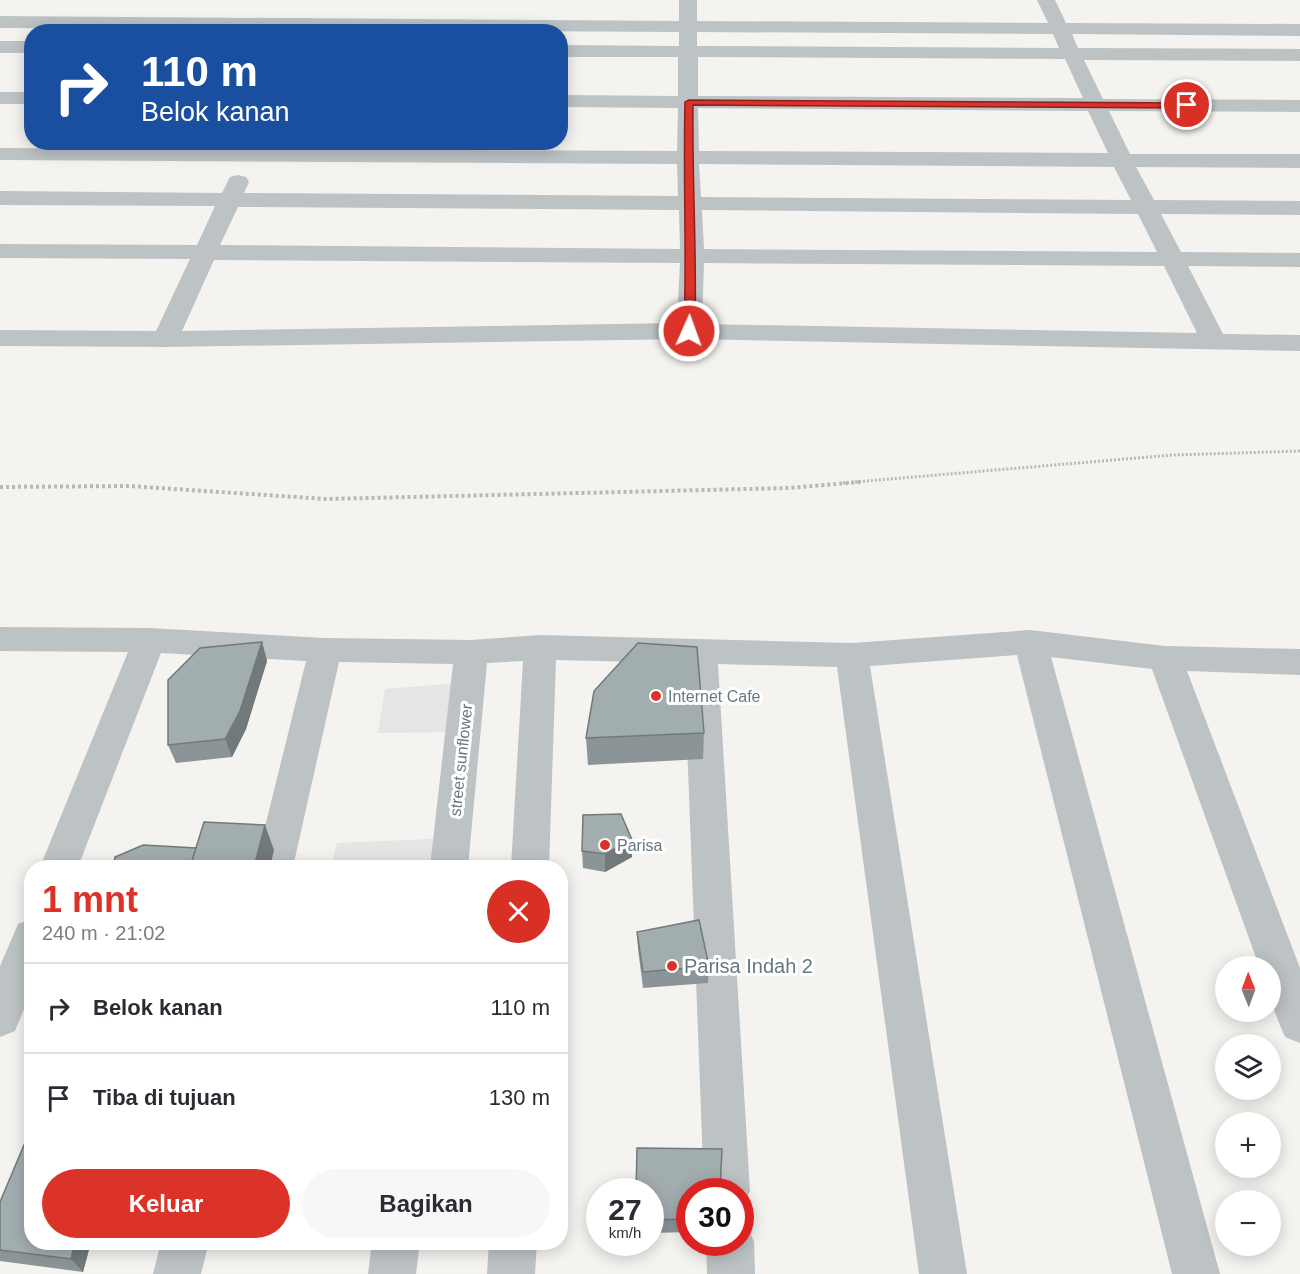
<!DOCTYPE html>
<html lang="id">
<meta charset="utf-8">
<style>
body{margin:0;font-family:Helvetica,sans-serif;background:#f7f7f7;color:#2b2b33;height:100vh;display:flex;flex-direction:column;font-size:22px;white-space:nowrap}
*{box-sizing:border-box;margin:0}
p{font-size:20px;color:#7c7c81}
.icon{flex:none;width:33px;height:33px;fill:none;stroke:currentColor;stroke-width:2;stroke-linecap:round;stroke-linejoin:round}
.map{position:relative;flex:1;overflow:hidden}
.details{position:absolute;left:24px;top:860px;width:544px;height:390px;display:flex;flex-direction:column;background:#fff;border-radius:24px;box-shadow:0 3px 15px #0003}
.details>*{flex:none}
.banner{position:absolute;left:24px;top:24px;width:544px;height:126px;border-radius:24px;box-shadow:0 3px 15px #0003;background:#1a4fa0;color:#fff;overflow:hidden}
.needle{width:39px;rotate:359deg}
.buttons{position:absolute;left:1215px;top:956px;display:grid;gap:12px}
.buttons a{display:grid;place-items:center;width:66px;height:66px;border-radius:50%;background:#fff;box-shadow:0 3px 15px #0003;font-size:30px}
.speed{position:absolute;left:586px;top:1178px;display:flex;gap:12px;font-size:30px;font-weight:700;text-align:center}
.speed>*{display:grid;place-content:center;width:78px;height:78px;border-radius:50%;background:#fff;box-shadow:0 3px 15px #0003;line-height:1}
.speed small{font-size:15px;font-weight:400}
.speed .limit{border:9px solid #d22;background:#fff;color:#111}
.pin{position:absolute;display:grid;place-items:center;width:51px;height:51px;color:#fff;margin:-26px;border:3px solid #fff;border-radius:50%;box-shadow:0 2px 6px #0007}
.me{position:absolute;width:66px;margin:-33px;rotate:2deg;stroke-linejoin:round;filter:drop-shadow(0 0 4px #0008)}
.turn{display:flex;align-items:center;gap:21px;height:126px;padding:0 18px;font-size:27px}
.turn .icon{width:78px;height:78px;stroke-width:2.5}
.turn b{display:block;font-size:42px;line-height:51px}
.round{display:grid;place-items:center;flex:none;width:63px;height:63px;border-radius:32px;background:#f7f7f7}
.summary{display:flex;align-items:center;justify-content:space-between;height:102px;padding:0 18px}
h1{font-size:36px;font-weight:600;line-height:45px;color:#db3229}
.cta{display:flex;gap:12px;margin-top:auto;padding:12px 18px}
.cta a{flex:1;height:69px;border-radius:36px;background:#db3229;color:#fff;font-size:24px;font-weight:600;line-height:69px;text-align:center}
.cta a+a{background:#f7f7f7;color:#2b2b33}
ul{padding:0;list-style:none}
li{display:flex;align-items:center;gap:18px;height:90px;padding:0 18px;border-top:2px solid #e1e1e2}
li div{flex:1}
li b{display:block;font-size:22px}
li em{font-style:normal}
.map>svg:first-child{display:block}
.built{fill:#e4e5e4}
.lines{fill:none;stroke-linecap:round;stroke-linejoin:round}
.path-far1{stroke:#b5b9ba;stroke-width:3;stroke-dasharray:2 2;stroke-linecap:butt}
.path{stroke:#b5b9ba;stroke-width:4;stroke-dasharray:3 3;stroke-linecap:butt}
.street{fill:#bdc2c4;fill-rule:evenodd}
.wall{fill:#8b9597}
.shaded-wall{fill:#71797b}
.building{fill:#a2adb0;stroke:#71797b;stroke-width:1.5}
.route{fill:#db3229;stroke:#8e201b;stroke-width:1.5}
.poi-dot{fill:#db3229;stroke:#fff;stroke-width:2}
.labels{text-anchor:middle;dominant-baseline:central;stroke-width:6;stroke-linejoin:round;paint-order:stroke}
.poi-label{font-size:16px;fill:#647980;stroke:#fff;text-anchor:start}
.street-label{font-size:16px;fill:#647980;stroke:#fff}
.near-poi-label{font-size:20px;fill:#647980;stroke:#fff;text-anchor:start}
</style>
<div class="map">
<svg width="1300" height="1274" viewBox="0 0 1300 1274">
<rect width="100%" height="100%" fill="#f4f3f0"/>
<path class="built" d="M471,682L466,732L378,733L385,689Z
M453,838L447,867H331L337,843Z"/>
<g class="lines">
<path class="path-far1" d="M843,483L1172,455L1300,451"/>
<path class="path" d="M0,487L129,486L326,499L789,488L860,482"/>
<path class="street" d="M679,0H697V21L1048,23L1037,0H1055L1066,23L1300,24V36L1072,34L1078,48L1300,49V61L1084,60L1103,99L1300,100V112L1109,111L1130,154H1300V168L1136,167L1154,200L1300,201V215L1161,214L1181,252L1300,253V267L1188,266L1223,334L1300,335V351L689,339L165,347L0,346V330L156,331L190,259L0,258V244L197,245L215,206L0,205V191L222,193L230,177L238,175L246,177L249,182L244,193L678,196L677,164L0,160V148L677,151L678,108L561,107V95L678,96V57H561V45L679,46V32L0,28V16L679,21ZM697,32L1053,34L1059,48L697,46ZM698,57L1065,59L1083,98L698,96ZM698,108L1088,111L1108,153L699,151ZM699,164L1114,167L1131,200L701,197ZM238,207L679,210L680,249L220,245ZM702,210L1138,214L1157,252L704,249ZM214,260L680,263L677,323L182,331ZM704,263L1164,266L1197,333L702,324Z
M0,41H32V53H0Z
M0,92H32V104H0Z
M0,627L149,628L325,638L471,640L540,635L852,643L1030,630L1165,646L1300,649V675L1187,671L1300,968V1043L1285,1037C1272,1008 1270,998 1270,966H1259L1152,669L1051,657L1220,1274H1172L1017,655L870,666L967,1274H919L837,667L718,664L750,1191L741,1208V1191H704L684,663L556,660L549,867H511L523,661L487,663L468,867H430L453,664L339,662L293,867H255L306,661L161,653L78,867H40L128,652L0,651Z
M32,919V990L15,1031L0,1037V966L18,924Z
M741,1223L747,1225L754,1242L755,1274H707L706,1242H741Z
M161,1242H209L201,1274H153Z
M372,1242H420L416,1274H368Z
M489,1242H537L535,1274H487Z"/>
</g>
<path class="wall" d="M262,642L267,661L246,729L232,757L176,763L168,745Z
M704,733L703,759L588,765L586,738Z
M632,840V857L605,872L583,868L582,851Z
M637,932L709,966L708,983L643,988L638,949Z
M651,1191H690V1232L651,1233Z
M0,1202L32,1242H91L83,1272L0,1261Z"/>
<path class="shaded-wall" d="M262,642L267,661L246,729L232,757L225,739Z
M265,825L274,850L270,867H254Z
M632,840V857L605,872V854Z
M75,1242H91L83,1272L71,1259Z"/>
<path class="building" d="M262,642L240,711L225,739L168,745V680L200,648Z
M638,643L697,647L704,733L586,738L594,691Z
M621,814L632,840L605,854L582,851L583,815Z
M204,822L265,825L254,867H190Z
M143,845L196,848L190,867H113L115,857Z
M699,920L709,966L643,972L637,932Z
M32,1126V1242H75L71,1259L0,1250V1202Z
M637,1148L722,1149L720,1191H690V1219L651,1220V1191H636Z"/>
<path class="route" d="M689,100L1187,103L1191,105L1187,108L693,105C692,180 697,256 695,331L689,334L684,331C687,255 683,179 685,102Z"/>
<g class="poi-dot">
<circle cx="656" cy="696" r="6"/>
<circle cx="605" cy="845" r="6"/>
<circle cx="672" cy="966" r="6"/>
</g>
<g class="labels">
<g class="poi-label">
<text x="668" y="696">Internet Cafe</text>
<text x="617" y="845">Parisa</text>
</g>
<g class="street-label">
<text transform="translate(461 760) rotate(-84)">street sunflower</text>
</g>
<g class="near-poi-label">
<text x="684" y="966">Parisa Indah 2</text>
</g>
</g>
</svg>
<div class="buttons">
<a><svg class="needle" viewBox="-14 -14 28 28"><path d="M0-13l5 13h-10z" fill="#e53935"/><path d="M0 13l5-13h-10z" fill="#7c7c81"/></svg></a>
<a><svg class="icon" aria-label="layers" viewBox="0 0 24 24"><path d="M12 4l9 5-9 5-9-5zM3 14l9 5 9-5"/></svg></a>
<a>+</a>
<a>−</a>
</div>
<div class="speed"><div>27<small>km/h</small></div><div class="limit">30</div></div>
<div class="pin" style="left:1187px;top:105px;background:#d93025"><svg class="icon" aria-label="arrive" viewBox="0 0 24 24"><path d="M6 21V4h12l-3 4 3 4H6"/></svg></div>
<svg class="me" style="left:689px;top:331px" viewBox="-20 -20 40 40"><circle r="17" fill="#db3229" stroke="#fff" stroke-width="3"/><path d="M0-11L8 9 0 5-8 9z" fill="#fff"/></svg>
<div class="banner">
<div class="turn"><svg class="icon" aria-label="right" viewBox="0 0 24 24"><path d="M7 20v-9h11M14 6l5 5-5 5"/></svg><div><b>110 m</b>Belok kanan</div></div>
</div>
<section class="details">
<div class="summary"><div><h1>1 mnt</h1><p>240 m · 21:02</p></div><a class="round" style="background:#d93025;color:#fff"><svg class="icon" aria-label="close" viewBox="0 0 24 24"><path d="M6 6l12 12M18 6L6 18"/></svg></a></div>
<ul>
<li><svg class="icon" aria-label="right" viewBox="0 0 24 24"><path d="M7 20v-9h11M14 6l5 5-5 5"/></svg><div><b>Belok kanan</b></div><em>110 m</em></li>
<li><svg class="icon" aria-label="arrive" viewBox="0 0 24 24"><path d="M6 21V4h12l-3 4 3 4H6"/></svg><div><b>Tiba di tujuan</b></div><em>130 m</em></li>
</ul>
<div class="cta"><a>Keluar</a><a>Bagikan</a></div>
</section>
</div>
